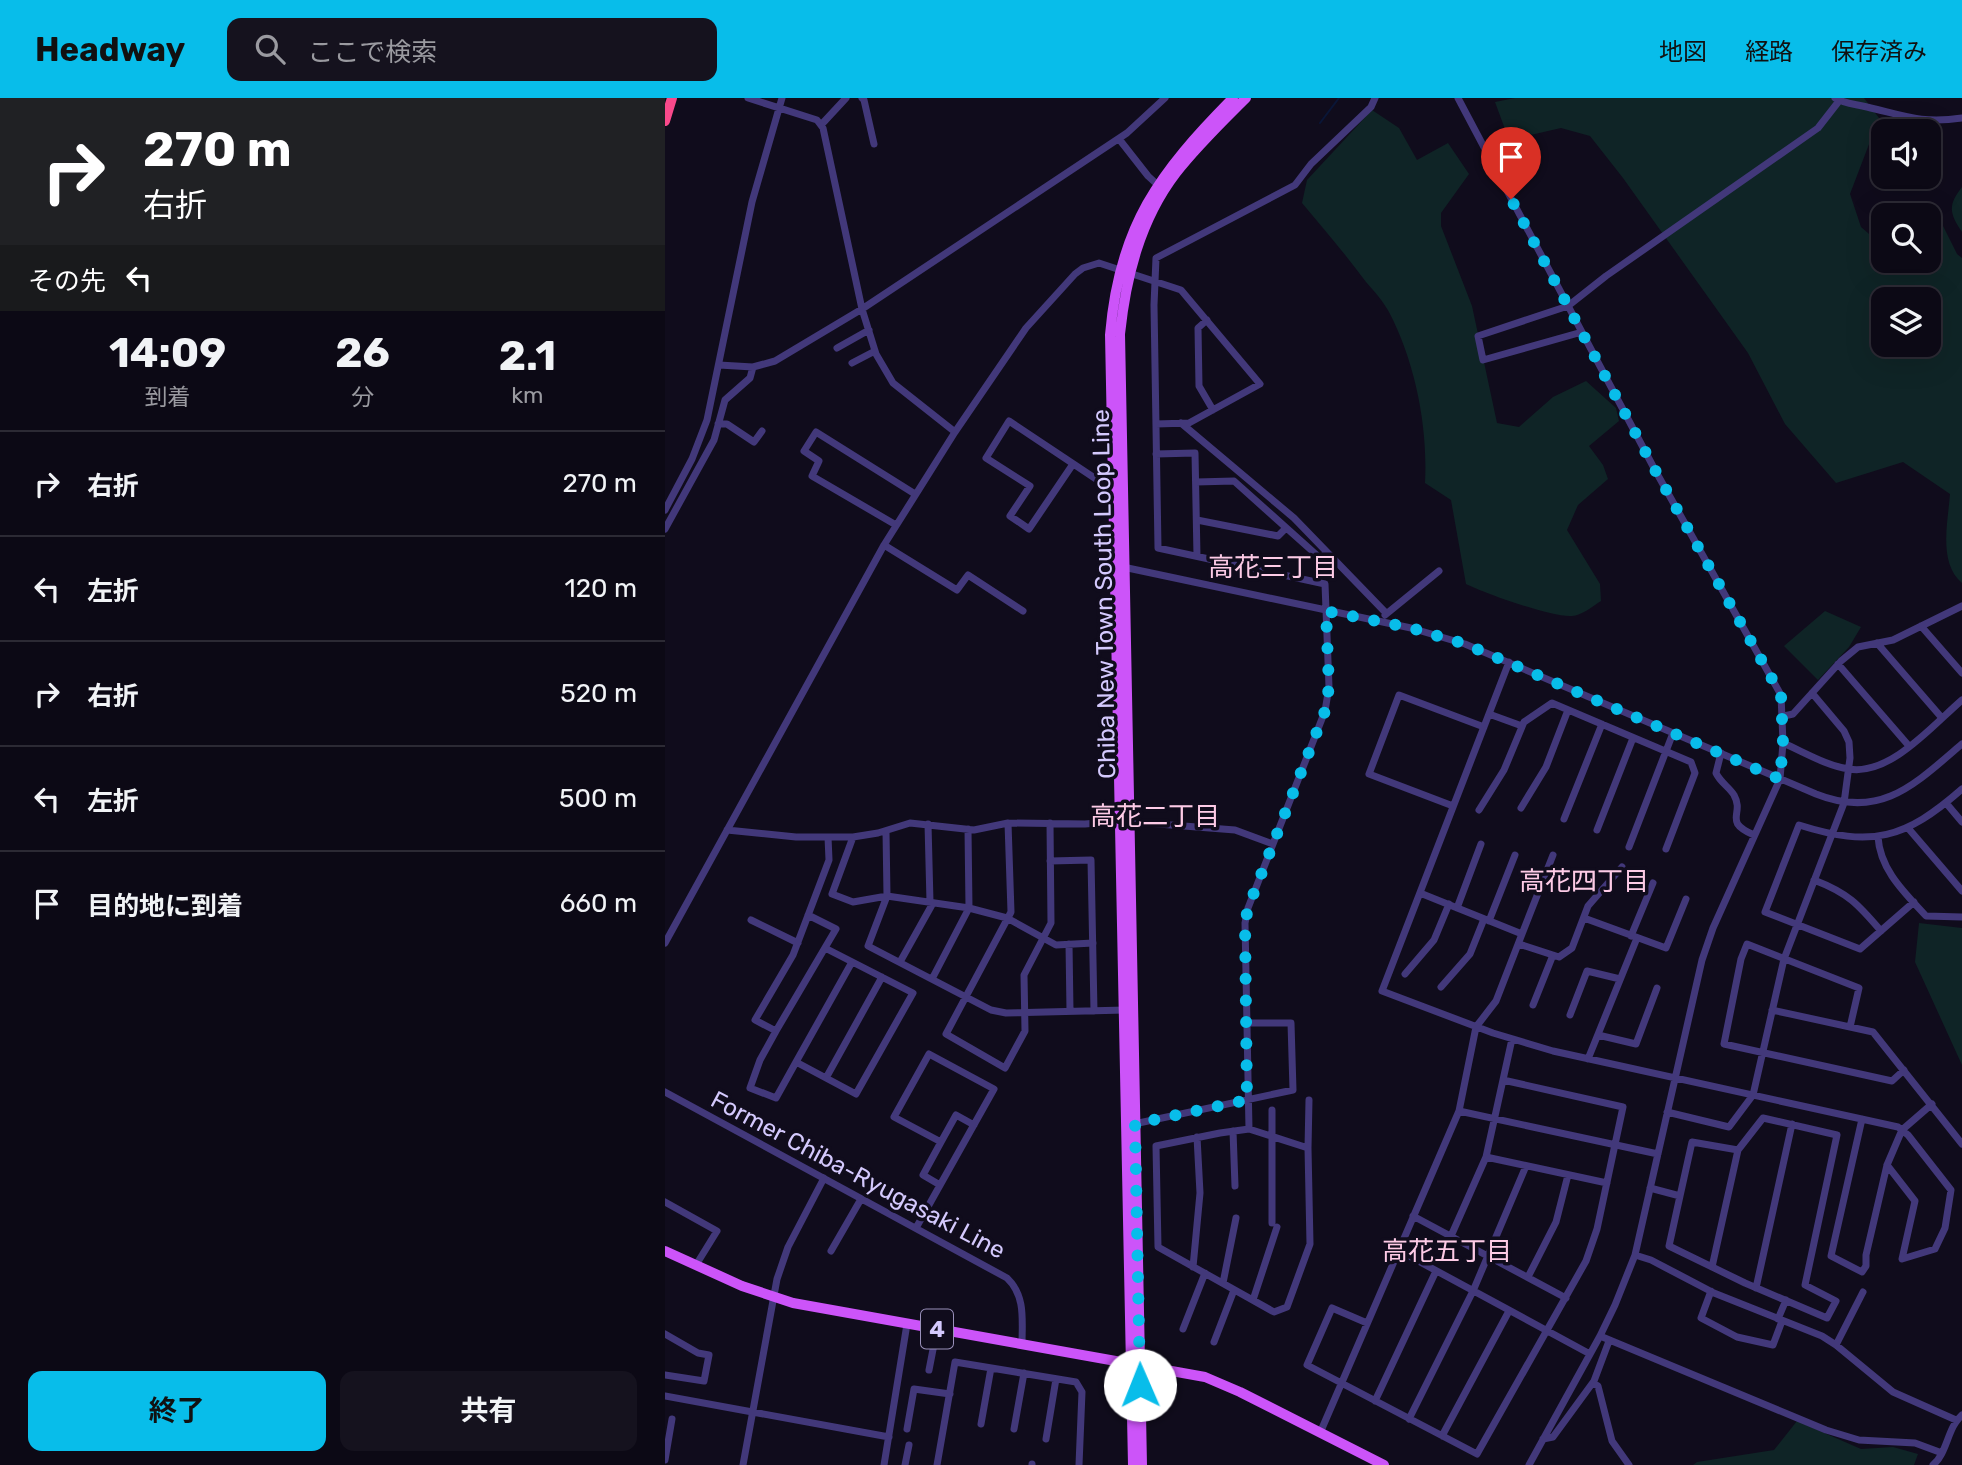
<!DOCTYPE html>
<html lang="ja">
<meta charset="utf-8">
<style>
body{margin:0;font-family:Rubik,"Noto Sans JP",sans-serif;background:#15121e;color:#f1f3f6;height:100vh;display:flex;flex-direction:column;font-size:26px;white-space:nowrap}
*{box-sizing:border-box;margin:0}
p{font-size:23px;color:#9a9aa0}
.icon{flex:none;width:38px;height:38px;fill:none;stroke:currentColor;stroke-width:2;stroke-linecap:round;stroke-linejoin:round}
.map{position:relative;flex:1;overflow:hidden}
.side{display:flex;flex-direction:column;background:#0c0915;width:665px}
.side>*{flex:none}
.banner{background:#202124;color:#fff;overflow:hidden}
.buttons{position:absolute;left:1206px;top:21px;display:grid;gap:14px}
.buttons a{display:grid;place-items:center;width:70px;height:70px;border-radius:14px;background:#0c0915;box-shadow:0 7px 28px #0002,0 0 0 2px #2c2a34;font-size:35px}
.pin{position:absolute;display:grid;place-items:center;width:60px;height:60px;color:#fff;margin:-72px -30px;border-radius:50% 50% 50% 0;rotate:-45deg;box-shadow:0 0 7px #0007}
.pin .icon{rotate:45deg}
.me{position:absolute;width:77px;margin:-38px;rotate:359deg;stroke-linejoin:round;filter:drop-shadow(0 0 5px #0008)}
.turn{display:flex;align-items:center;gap:24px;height:147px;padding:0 28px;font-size:32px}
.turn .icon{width:91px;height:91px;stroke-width:2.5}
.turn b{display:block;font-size:49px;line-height:60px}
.then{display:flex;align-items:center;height:66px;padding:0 28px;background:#0003;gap:14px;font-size:26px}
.eta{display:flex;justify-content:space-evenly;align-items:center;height:119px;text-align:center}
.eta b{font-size:42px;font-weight:700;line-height:49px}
.button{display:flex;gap:14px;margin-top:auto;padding:14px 28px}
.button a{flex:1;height:80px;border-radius:14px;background:#08bdea;color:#111;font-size:28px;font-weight:700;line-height:80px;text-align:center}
.button a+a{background:#15121e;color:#f1f3f6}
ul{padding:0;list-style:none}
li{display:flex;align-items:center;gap:21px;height:105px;padding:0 28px;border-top:2px solid #2c2a34}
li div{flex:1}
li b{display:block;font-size:26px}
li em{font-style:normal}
header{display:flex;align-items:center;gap:42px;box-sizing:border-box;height:98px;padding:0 35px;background:#08bdea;color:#111}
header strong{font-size:33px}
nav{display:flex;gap:38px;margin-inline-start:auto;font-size:24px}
.search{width:490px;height:63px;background:#15121e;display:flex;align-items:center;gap:18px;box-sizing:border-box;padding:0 24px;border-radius:14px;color:#9a9aa0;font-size:26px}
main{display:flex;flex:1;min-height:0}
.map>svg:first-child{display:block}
.green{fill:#0f2426;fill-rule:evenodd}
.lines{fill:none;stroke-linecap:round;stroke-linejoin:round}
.stream{stroke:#0a1637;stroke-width:2}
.minor{stroke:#42387a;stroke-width:7}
.major{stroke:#cc54f9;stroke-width:10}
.highway{stroke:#f9498b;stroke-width:10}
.route{stroke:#08bdea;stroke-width:12;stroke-dasharray:0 21.6}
.labels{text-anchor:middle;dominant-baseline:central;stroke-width:7;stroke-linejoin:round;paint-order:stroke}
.shield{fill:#100c1c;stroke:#9990ba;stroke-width:2}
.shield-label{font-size:23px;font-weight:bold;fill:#d4c9fd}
.street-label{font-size:24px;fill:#d4c9fd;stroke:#100c1c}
.neighbourhood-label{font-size:26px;fill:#fdcbe6;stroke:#100c1c}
</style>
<header>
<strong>Headway</strong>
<div class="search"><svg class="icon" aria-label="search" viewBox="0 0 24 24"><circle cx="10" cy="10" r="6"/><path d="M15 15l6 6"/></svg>ここで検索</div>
<nav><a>地図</a><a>経路</a><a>保存済み</a></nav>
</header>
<main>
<section class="side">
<div class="banner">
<div class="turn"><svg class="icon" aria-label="right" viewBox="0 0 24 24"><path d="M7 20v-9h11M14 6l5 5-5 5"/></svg><div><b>270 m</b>右折</div></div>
<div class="then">その先<svg class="icon" aria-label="left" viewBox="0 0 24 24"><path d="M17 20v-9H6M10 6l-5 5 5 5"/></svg></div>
</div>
<div class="eta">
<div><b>14:09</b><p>到着</p></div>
<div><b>26</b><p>分</p></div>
<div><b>2.1</b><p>km</p></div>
</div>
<ul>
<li><svg class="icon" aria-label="right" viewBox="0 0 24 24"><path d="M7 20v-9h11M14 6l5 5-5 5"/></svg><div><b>右折</b></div><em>270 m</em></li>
<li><svg class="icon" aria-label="left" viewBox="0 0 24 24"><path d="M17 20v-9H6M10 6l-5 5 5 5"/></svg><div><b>左折</b></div><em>120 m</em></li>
<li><svg class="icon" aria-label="right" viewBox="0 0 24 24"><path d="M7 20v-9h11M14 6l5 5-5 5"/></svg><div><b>右折</b></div><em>520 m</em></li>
<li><svg class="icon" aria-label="left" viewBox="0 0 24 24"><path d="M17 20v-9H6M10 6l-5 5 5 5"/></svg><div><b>左折</b></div><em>500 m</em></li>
<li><svg class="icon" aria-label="arrive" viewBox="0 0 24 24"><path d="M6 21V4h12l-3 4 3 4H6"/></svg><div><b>目的地に到着</b></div><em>660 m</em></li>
</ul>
<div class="button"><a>終了</a><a>共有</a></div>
</section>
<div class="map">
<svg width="1297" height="1367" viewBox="0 0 1297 1367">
<rect width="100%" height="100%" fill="#100c1c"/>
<path class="green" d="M850,0H1199L1214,20L1185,96L1196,129L1218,148V163H1264V122H1275L1292,156L1297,160V485C1273,465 1283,424 1285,396L1238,364L1171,385L1120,326L1083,255L958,80L925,38L896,30L844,42L830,4ZM1218,201H1264V247H1218Z
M707,12L734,30L752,62L783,45L804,76L776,115V128L807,208L832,325L854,329L888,299L921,283L951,310L954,323L924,348L938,367L943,381L913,407L902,432L935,486L936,503C928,508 916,518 907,518C888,520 819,495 801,486L786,402L760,385C763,328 750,264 724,214C718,203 709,193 701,184C681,157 659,131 637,105L642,82Z
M1297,89V134C1284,115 1283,107 1297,89Z
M1160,513L1196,529L1184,549L1153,582L1119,548Z
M1254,825L1297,830V967L1250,864Z
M1132,1323L1196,1351L1228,1349L1253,1356L1249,1367H1028L1032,1364L1109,1352Z"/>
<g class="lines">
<path class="stream" d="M655,25L674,0"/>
<path class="minor" d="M83,0L152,22L158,30L197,211L211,256L228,285L290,334
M197,0L199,2L209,46
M793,0L990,372L1116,597L1118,645L1115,681L1048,830L1037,862L970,1157L950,1207L935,1238L864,1367
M1170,0C1180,6 1191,6 1202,9C1240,18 1257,26 1297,20
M156,27L181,0
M454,41L483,78L496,90
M542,222L533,230L534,288L548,312
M917,234L818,262L813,238L903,208L941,178L1153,30L1174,3
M172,250L204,232
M187,265L210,253
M54,267L88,269L110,263L197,211L462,35L500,0
M516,325L629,420L721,515
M53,326H62L89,344L97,333
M491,356L530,355L532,458
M408,366L364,431L345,418L365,388L321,360L344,323L449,393
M531,384L569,383L655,460L662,455
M0,412L27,361L42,322L87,104L117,0
M532,422L613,438L621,430
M231,427L147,378L154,363L139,353L151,334L250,396
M0,431L49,342L60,302L85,280L88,269
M219,447L292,492L303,477L358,513
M458,469L746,530L800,546L1151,696C1216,722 1250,686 1297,646
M720,517L774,473
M1256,528L1297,575
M1212,545L1277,620
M844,564L717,893L828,935L888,953L1233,1029L1243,1037L1286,1092L1280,1130L1270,1151L1237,1161L1250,1103L1222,1067
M1173,566L1244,648
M824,616L857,628
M1119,618L1128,616L1176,563L1193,549L1228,542L1297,508
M1118,645C1139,654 1162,668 1184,671C1225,678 1268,627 1297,602
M1056,655L1051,675C1055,684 1064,689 1069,697C1080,717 1057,723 1089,737
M1281,705L1297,724
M788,708L704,676L734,597L819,629
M856,710L881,669L903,612
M814,712L839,672L859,624L887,605L1026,664L1030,675L1001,751
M899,721L937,626
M343,725L346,814L281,936L340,970L360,933L359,877L386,825L385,725
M263,726L265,804
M1243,730L1297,793
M62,732L131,739H188L213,735L245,725L309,732L343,725L420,726L455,723L570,732L608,746
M932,732L968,640
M221,733L222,798L203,848L326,912L341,915L460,912
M188,739L167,796L188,804L222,798L304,810L342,820L391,847L428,845
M1213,739C1215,772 1240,795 1261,818L1297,819
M964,749L1008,635
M385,763L426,762L429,913
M1149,782C1183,795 1193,806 1216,833
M1249,804L1195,851L1100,814L1134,727C1207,750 1240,741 1297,691
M792,810L816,746
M143,817L171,831L111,933L90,922L128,857L164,762L163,739
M919,820L1001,850L1021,801
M86,822L133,845
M824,823L850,757
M857,836L888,757
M966,838L988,785
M0,845L219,447L290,334L361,230L410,176L418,170L434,165L516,192L595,286L524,325L491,326
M404,846L405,913
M854,846L894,859L907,850L923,808L957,769
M160,850L248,895L191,996L131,964L187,864
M235,864L268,805
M740,876L769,842L784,806
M267,881L304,810L303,731
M776,889L805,856L819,821
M868,907L888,857
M1107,912L1208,934L1297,1046
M905,917L922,873L955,881
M1185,929L1194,890L1082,846L1076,861L1059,946L1227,983L1239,972
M111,933L95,962L85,990L111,1000L131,964
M933,937L971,946L992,890
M923,961L972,840
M161,980L217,879
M0,994L342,1180C361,1198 357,1223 357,1247
M607,1012V1125
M794,1013L993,1056
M1002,1014L1064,1029L1088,997L1119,861L1179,705L1185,660L1184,644L1179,633L1147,595
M1197,1021L1166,1158L1197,1174L1201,1168V1157L1222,1067L1237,1032L1267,1006
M469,1026L628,992L626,925H582
M584,1031L643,1050L645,1146L622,1209L609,1214L493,1149L491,1048L555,1035L584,1031L580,825L583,810L660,613L664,589L660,486L493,450L489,207L491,160L630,87L646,66L706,9L710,0
M568,1033L570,1088
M643,1050L644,1002
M821,1059L942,1085
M275,1087L258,1077L276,1044
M985,1090L1015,1098L1004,1148L1080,1185L1162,1220L1171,1203L1140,1187L1172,1037L1098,1020L1073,1052L1027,1044L1015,1098
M0,1104L52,1133L31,1167
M748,1118L901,1200
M251,1130L329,991L264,956L229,1019L276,1044L291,1017L309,1027
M786,1138L821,1059L847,941
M733,1152L925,1256
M166,1153L196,1101
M970,1157L986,1162L1049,1195L1157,1238L1171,1247L1198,1194
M528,1169L535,1095L532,1039
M1047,1169L1073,1052
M863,1179L891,1124L903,1077
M558,1185L571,1120
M1091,1190L1127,1026
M1046,1193L1036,1220L1072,1239L1108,1247L1117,1223
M588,1202L612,1129
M1113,1221L1121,1202
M702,1225L667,1210L642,1267L812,1356L921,1163L932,1131L958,1009L838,982
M518,1231L540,1175
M0,1236L33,1255L44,1257L39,1283L0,1277
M935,1238L1161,1332L1194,1342L1250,1345L1277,1355
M549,1244L569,1192
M1171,1247L1228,1294L1291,1322
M264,1272L272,1231
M928,1285L933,1288L947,1343L964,1367
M0,1298L224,1339
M710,1303L771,1173
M744,1321L808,1193L861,1068
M316,1326L326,1270
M242,1331L249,1291L285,1296
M349,1331L359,1275
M655,1335L794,1013L811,929L831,903L857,836L755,795
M777,1338L844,1213
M381,1341L391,1281
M878,1341L888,1339L929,1283L944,1243
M0,1362L7,1321
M367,1366V1367
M78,1367L112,1181L123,1149L159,1080
M219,1367L242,1226
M240,1367L244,1347
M272,1367L290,1264L411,1284L417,1294L414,1367
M1268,1367C1283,1354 1282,1330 1297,1317"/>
<path class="major" d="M0,1153L77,1188L128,1205L540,1279L575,1294L719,1367
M468,1367L445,237C454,128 494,75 568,0
M477,1367L455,236C461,179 475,122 511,75C532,48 557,24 581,0"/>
<path class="highway" d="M0,23L7,0"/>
</g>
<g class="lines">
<path class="route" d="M475,1287L470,1026L582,1002L580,825L583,810L660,613L664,589L661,513L746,530L800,546L1115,681L1118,645L1116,597L990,372L846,101"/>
</g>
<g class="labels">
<rect class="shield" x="256" y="1211.5" width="32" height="39" rx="5"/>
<g class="shield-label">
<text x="272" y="1231">4</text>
</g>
<g class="street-label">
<text transform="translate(439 496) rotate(-91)">Chiba New Town South Loop Line</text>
<text transform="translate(193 1077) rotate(28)">Former Chiba-Ryugasaki Line</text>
</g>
<g class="neighbourhood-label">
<text x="608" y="469">高花三丁目</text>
<text x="490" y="718">高花二丁目</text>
<text x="919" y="783">高花四丁目</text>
<text x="782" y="1153">高花五丁目</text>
</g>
</g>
</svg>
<div class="buttons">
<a><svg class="icon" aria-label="sound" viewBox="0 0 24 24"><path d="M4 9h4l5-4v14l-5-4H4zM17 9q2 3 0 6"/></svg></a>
<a><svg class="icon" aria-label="search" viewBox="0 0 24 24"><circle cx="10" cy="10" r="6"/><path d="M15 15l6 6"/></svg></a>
<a><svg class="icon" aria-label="layers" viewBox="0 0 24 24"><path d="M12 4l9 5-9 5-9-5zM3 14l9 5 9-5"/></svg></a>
</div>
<div class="pin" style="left:846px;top:101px;background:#d93025"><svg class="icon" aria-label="arrive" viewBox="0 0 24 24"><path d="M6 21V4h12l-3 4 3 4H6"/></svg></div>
<svg class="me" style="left:475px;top:1287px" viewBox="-20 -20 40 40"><circle r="19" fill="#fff"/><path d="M0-13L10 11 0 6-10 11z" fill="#08bdea"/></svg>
</div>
</main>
